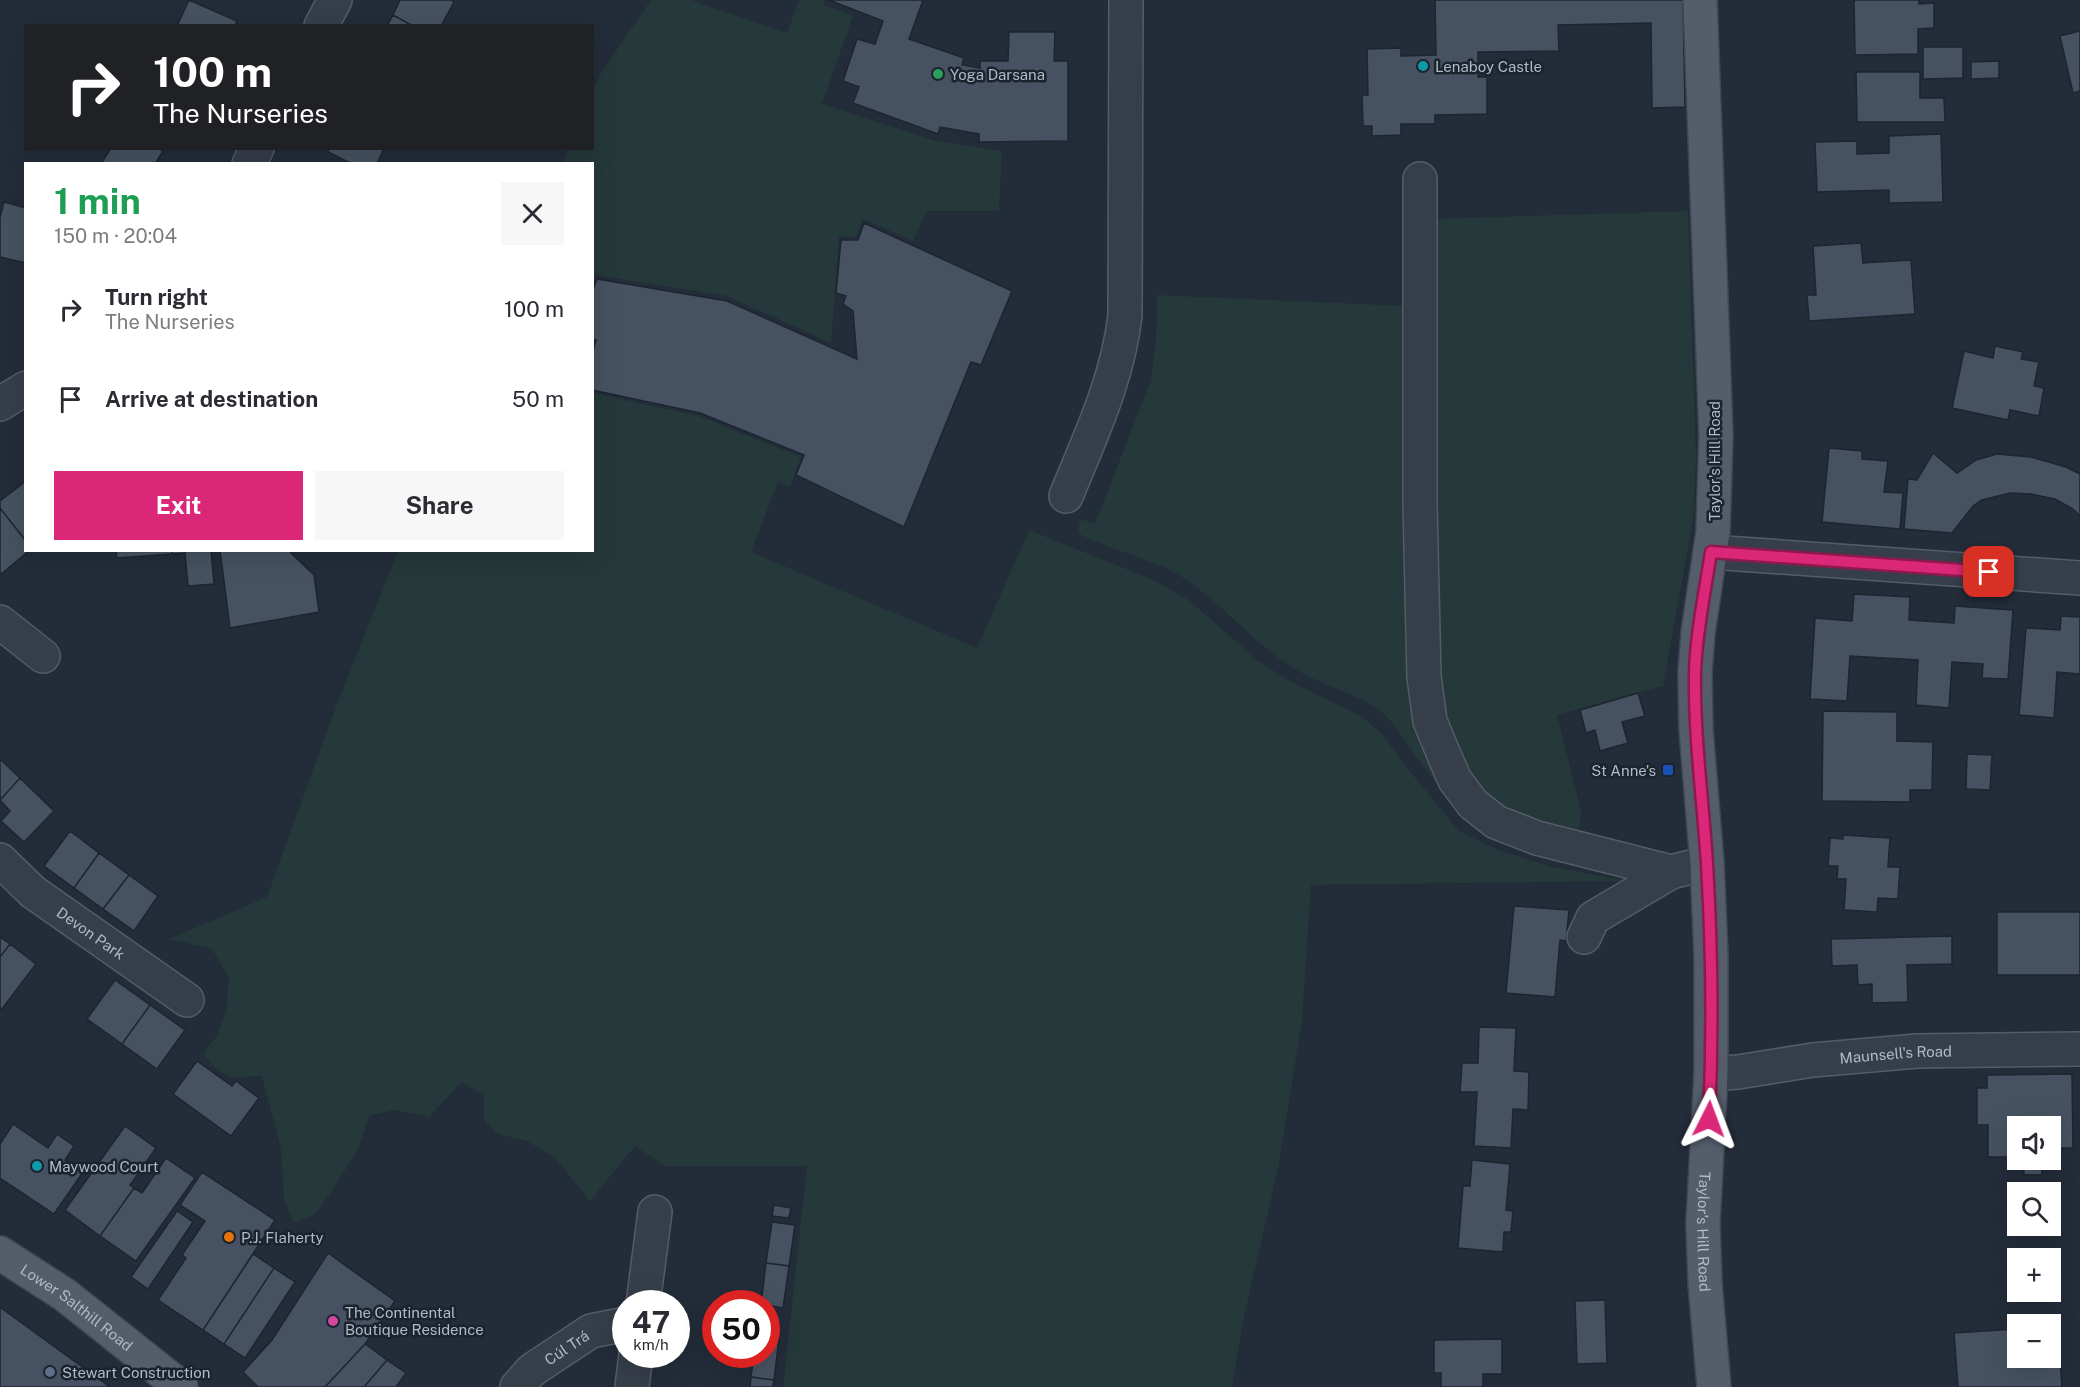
<!DOCTYPE html>
<meta charset="utf-8">
<style>
body{margin:0;font-family:"Public Sans",sans-serif;background:#f7f7f7;color:#2b2b33;height:100vh;display:flex;flex-direction:column;font-size:22px;white-space:nowrap}
*{box-sizing:border-box;margin:0}
p{font-size:20px;color:#7c7c81}
.icon{flex:none;width:33px;height:33px;fill:none;stroke:currentColor;stroke-width:2;stroke-linecap:round;stroke-linejoin:round}
.map{position:relative;flex:1;overflow:hidden}
.details{position:absolute;left:24px;top:162px;width:570px;height:390px;display:flex;flex-direction:column;background:#fff;border-radius:0px;box-shadow:0 6px 24px #0002}
.details>*{flex:none}
.banner{position:absolute;left:24px;top:24px;width:570px;height:126px;border-radius:0px;box-shadow:0 6px 24px #0002;background:#202124;color:#fff;overflow:hidden}
.fabs{position:absolute;left:2007px;top:1116px;display:grid;gap:12px}
.fabs a{display:grid;place-items:center;width:54px;height:54px;border-radius:0px;background:#fff;box-shadow:0 6px 24px #0002;font-size:30px}
.speed{position:absolute;left:612px;top:1290px;display:flex;gap:12px;font-size:30px;font-weight:700;text-align:center}
.speed>*{display:grid;place-content:center;width:78px;height:78px;border-radius:50%;background:#fff;box-shadow:0 6px 24px #0002;line-height:1}
.speed small{font-size:15px;font-weight:400}
.speed .limit{border:9px solid #d22;background:#fff;color:#111}
.pin{position:absolute;display:grid;place-items:center;width:51px;height:51px;color:#fff;margin:-26px;border-radius:12px;box-shadow:0 3px 9px #0006}
.me{position:absolute;width:66px;margin:-33px;rotate:3deg;stroke-linejoin:round;filter:drop-shadow(0 0 4px #0008)}
.turn{display:flex;align-items:center;gap:21px;height:126px;padding:0 30px;font-size:27px}
.turn .icon{width:78px;height:78px;stroke-width:2.5}
.turn b{display:block;font-size:42px;line-height:51px}
.round{display:grid;place-items:center;flex:none;width:63px;height:63px;border-radius:0px;background:#f7f7f7}
.headline{display:flex;align-items:center;justify-content:space-between;height:102px;padding:0 30px}
h1{font-size:36px;font-weight:700;line-height:45px;color:#1e9e55}
.button{display:flex;gap:12px;margin-top:auto;padding:12px 30px}
.button a{flex:1;height:69px;border-radius:0px;background:#db2777;color:#fff;font-size:24px;font-weight:700;line-height:69px;text-align:center}
.button a+a{background:#f7f7f7;color:#2b2b33}
ul{padding:0;list-style:none}
li{display:flex;align-items:center;gap:18px;height:90px;padding:0 30px}
li div{flex:1}
li b{display:block;font-size:22px}
li em{font-style:normal}
.map>svg:first-child{display:block}
.green{fill:#25383a}
.building{fill:#465261;stroke:#1d2530;stroke-width:1.5}
.lines{fill:none;stroke-linecap:round;stroke-linejoin:round}
.minor-casing{stroke:#545c67;stroke-width:36}
.major-casing{stroke:#3f4753;stroke-width:36}
.minor{stroke:#363e4a;stroke-width:33}
.major{stroke:#545d6a;stroke-width:33}
.route-casing{stroke:#8e194d;stroke-width:15}
.route{stroke:#db2777;stroke-width:10}
.culture-dot{fill:#0f9aa8;stroke:#1b232e;stroke-width:2}
.leisure-dot{fill:#2e9e5b;stroke:#1b232e;stroke-width:2}
.transit-dot{fill:#1a4fb4;stroke:#1b232e;stroke-width:2}
.food-dot{fill:#e8710a;stroke:#1b232e;stroke-width:2}
.hotel-dot{fill:#d1479c;stroke:#1b232e;stroke-width:2}
.service-dot{fill:#5c6f8a;stroke:#1b232e;stroke-width:2}
.labels{text-anchor:middle;dominant-baseline:central;stroke-width:5;stroke-linejoin:round;paint-order:stroke}
.poi-label{font-size:15px;fill:#b1b9c6;stroke:#1b232e;text-anchor:start}
.street-label{font-size:15px;fill:#b1b9c6;stroke:#1b232e}
</style>
<div class="map">
<svg width="2080" height="1387" viewBox="0 0 2080 1387">
<rect width="100%" height="100%" fill="#232c39"/>
<path class="green" d="M651,0H691L787,33L799,0H824L823,4L853,16L822,104L933,140L1002,151L999,211H927L913,241L863,219L856,237L839,236L831,343L727,296L595,275L593,281L592,164L562,163L568,149L592,148L593,92L600,74Z
M1688,211L1696,456L1693,521L1663,686L1557,715L1581,811L1580,824L1576,834L1568,836L1485,799L1452,745L1440,701L1431,219Z
M1157,295L1407,306L1409,661L1475,823L1457,812L1389,719C1363,693 1327,689 1297,670C1253,644 1222,602 1179,575C1148,557 1113,551 1081,535L1078,529L1081,519L1095,524L1151,380L1156,341Z
M593,393L699,416L801,457L790,487L778,482L751,552L977,648L1029,530L1154,580L1190,601L1257,660L1293,683L1363,717L1383,735L1404,764L1459,831L1497,850L1553,867L1626,881L1311,885L1302,1020L1279,1164L1243,1321L1232,1387H783L807,1166H665L635,1146L590,1201L555,1158L527,1141L498,1134L484,1120V1096L462,1082L429,1117L394,1110L369,1116L358,1150L333,1189L315,1214L293,1223L284,1198L281,1149L262,1076C230,1078 224,1081 203,1053L217,1036L226,1011L229,978L212,949L169,939L267,897L336,707L398,551L592,550Z"/>
<path class="building" d="M189,0L237,21L235,26H177Z
M400,0H451L454,2L441,26H413L393,15Z
M829,0H923L909,39L964,58L962,65L980,68V61H1008L1009,32H1055L1054,61H1068V141L979,142V134L940,127L938,134L853,103L859,87L843,81L857,39L875,44L883,21Z
M1435,0H1683L1685,107L1652,108L1651,23L1558,25L1559,51L1478,52V77H1487V114L1435,115V124H1401V135L1372,136V126H1363L1362,95H1368L1367,49L1401,48V56L1436,55Z
M1854,0H1919V4L1934,3V28L1918,29V54L1855,55Z
M393,15L413,26H387Z
M2080,31V91L2073,93L2060,36Z
M1923,47H1963V78L1923,79Z
M1999,61V78L1971,79V62Z
M1856,72H1920V98H1944L1945,122H1857Z
M1941,134L1943,202L1889,203V190L1817,192L1815,142L1857,141V154L1889,153V136Z
M111,148H158L163,151L155,164H103L102,162Z
M330,148H384L377,164H352L328,152Z
M4,202L26,208V263L0,257V217Z
M864,223L1012,291L981,365L971,362L904,527L796,475L804,455L700,413L592,390V355L596,340L592,339V293L597,279L727,301L857,359L853,311L843,304L846,296L836,293L841,240H858Z
M1861,243L1863,263L1911,260L1915,314L1809,321L1807,295H1816L1813,246Z
M1995,346L2023,352L2021,359L2039,362L2034,386L2044,388L2039,416L2010,410L2008,420L1952,408L1964,351L1993,358Z
M1829,448L1862,451V459L1888,461L1884,492L1903,493L1900,529L1822,522Z
M1933,453L1957,473L1976,460L1997,454L2031,457L2066,467L2080,474V516L2073,509L2055,499L2031,494L2010,493L1982,500L1973,506L1952,533L1904,529L1908,479L1917,480Z
M26,481V541L0,508V501Z
M0,508L26,541V550H30L0,575Z
M116,550H172V554L117,558Z
M172,550H211L214,584L188,586L185,553L172,554Z
M220,550H288L314,575L319,612L230,628Z
M1854,594L1910,597L1909,620L1954,623L1955,606L2013,610L2008,679L1982,678L1983,664L1952,662L1949,708L1916,705L1918,660L1850,656L1847,701L1810,699L1815,618L1852,621Z
M2061,616L2080,617V674L2057,672L2054,718L2019,715L2026,628L2060,630Z
M1638,693L1645,716L1622,722L1628,743L1600,751L1595,730L1586,733L1580,710Z
M1823,711L1897,712V741L1933,742L1932,790H1910V802L1822,801Z
M1967,754L1992,755L1990,790L1966,789Z
M0,759L20,778L0,800Z
M20,778L54,811L24,842L1,821L10,811L0,800Z
M70,831L99,853L74,888L44,866Z
M1843,835L1890,838L1888,867H1900L1898,899L1878,898L1877,912L1844,910L1846,879H1837L1838,866H1828L1830,838L1843,839Z
M99,853L129,875L103,909L74,888Z
M129,875L158,896L134,931L103,909Z
M1514,906L1569,910L1566,941L1560,940L1555,997L1506,993Z
M1997,912H2080V975H1997Z
M1952,936V964L1907,965L1908,1002L1872,1003V984L1858,985L1857,965L1832,966L1831,939Z
M0,937L10,944L0,957Z
M10,944L36,964L2,1009L0,1008V957Z
M115,980L150,1005L122,1044L87,1019Z
M150,1005L185,1030L157,1069L122,1044Z
M1479,1027L1516,1028L1514,1071L1529,1072L1528,1110L1513,1109L1511,1148L1474,1146L1477,1092H1460L1462,1063H1478Z
M197,1061L232,1086L236,1081L259,1098L231,1136L173,1094Z
M2072,1074L2073,1148H2050V1126H2018V1157H1988V1125H1977V1088H1987V1075Z
M13,1124L48,1148L57,1134L74,1146L65,1160L83,1172L54,1214L0,1178V1144Z
M125,1126L156,1148L130,1185L134,1188L100,1236L65,1210Z
M166,1158L195,1178L136,1261L100,1236L134,1188L142,1193Z
M1472,1160L1510,1164L1506,1210L1513,1211L1511,1232H1504L1503,1252L1458,1248L1463,1186H1470Z
M2023,1160H2041L2042,1175H2024Z
M202,1172L275,1220L203,1330L158,1300L186,1258L182,1255L205,1221L180,1205Z
M774,1205L791,1208L789,1218L772,1216Z
M177,1211L193,1222L148,1289L131,1277Z
M772,1222L795,1225L789,1266L766,1263Z
M328,1253L395,1301L365,1344L325,1387H258L243,1372L272,1340Z
M253,1254L274,1268L224,1344L203,1330Z
M766,1263L789,1266L783,1308L761,1304Z
M274,1268L295,1282L245,1358L224,1344Z
M1605,1300L1607,1363L1577,1364L1575,1301Z
M0,1307L110,1387H0Z
M766,1311L777,1312L776,1323L766,1321Z
M766,1321L776,1323L775,1334L766,1332Z
M2016,1329L2018,1361L2060,1358L2062,1387H1958L1954,1333Z
M766,1336L779,1338L774,1380L751,1377L754,1354H766Z
M1502,1339V1374H1483V1387H1441V1373H1434V1340Z
M365,1344L387,1360L364,1387H325Z
M387,1360L406,1373L396,1387H364Z
M751,1377L774,1380L773,1387H750Z"/>
<g class="lines">
<g class="minor-casing">
<g id="minor">
<path d="M321,26L335,0"/>
<path d="M249,164L257,148"/>
<path d="M1420,179V504L1424,677L1430,721L1444,755L1455,780L1473,804L1496,822L1537,838L1671,872L1707,863"/>
<path d="M0,404L26,388"/>
<path d="M1066,496C1090,437 1118,379 1125,315L1126,0"/>
<path d="M1711,552L2080,578"/>
<path d="M0,622L43,656"/>
<path id="s1" d="M0,860L33,892L187,1000"/>
<path d="M1584,937L1593,918L1671,872"/>
<path id="s2" d="M1711,1074L1738,1072L1813,1060L1917,1051L2080,1049"/>
<path d="M643,1304L655,1212"/>
<path id="s3" d="M517,1387L532,1370L591,1331L626,1324"/>
<path d="M632,1387L636,1354"/>
</g>
</g>
<g class="major-casing">
<g id="major">
<path id="s4" d="M1700,0L1716,436L1713,532L1698,633L1695,672L1696,730L1707,863L1711,955V1074L1703,1223L1705,1283L1714,1387"/>
<path id="s5" d="M0,1253L65,1295L181,1387"/>
</g>
</g>
<use href="#minor" class="minor"/>
<use href="#major" class="major"/>
</g>
<g class="lines">
<g class="route-casing">
<path id="route" d="M1709,1119C1713,1034 1712,949 1707,864C1703,801 1694,737 1695,673C1696,633 1705,592 1711,552L1989,572"/>
</g>
<use href="#route" class="route"/>
</g>
<g class="culture-dot">
<circle cx="1423" cy="66" r="6"/>
<circle cx="37" cy="1166" r="6"/>
</g>
<circle class="leisure-dot" cx="938" cy="74" r="6"/>
<rect class="transit-dot" x="1662" y="764" width="12" height="12" rx="3"/>
<circle class="food-dot" cx="229" cy="1237" r="6"/>
<circle class="hotel-dot" cx="333" cy="1321" r="6"/>
<circle class="service-dot" cx="50" cy="1372" r="6"/>
<g class="labels">
<g class="poi-label">
<text x="1435" y="66">Lenaboy Castle</text>
<text x="950" y="74">Yoga Darsana</text>
<text x="1656" y="770" text-anchor="end">St Anne's</text>
<text x="49" y="1166">Maywood Court</text>
<text x="241" y="1237">P.J. Flaherty</text>
<text x="345" y="1312">The Continental<tspan x="345" dy="17">Boutique Residence</tspan></text>
<text x="62" y="1372">Stewart Construction</text>
</g>
<g class="street-label">
<text transform="translate(1714 461) rotate(-90)">Taylor's Hill Road</text>
<text stroke="none"><textPath href="#s1" startOffset="117">Devon Park</textPath></text>
<text stroke="none"><textPath href="#s2" startOffset="186">Maunsell's Road</textPath></text>
<text stroke="none"><textPath href="#s4" startOffset="1234">Taylor's Hill Road</textPath></text>
<text stroke="none"><textPath href="#s5" startOffset="94">Lower Salthill Road</textPath></text>
<text stroke="none"><textPath href="#s3" startOffset="64">Cúl Trá</textPath></text>
</g>
</g>
</svg>
<div class="fabs">
<a><svg class="icon" aria-label="sound" viewBox="0 0 24 24"><path d="M4 9h4l5-4v14l-5-4H4zM17 9q2 3 0 6"/></svg></a>
<a><svg class="icon" aria-label="search" viewBox="0 0 24 24"><circle cx="10" cy="10" r="6"/><path d="M15 15l6 6"/></svg></a>
<a>+</a>
<a>−</a>
</div>
<div class="speed"><div>47<small>km/h</small></div><div class="limit">50</div></div>
<div class="pin" style="left:1989px;top:572px;background:#d93025"><svg class="icon" aria-label="arrive" viewBox="0 0 24 24"><path d="M6 21V4h12l-3 4 3 4H6"/></svg></div>
<svg class="me" style="left:1709px;top:1119px" viewBox="-20 -20 40 40"><path d="M0-17L14 15 0 8-14 15z" fill="#db2777" stroke="#fff" stroke-width="4"/></svg>
<div class="banner">
<div class="turn"><svg class="icon" aria-label="right" viewBox="0 0 24 24"><path d="M7 20v-9h11M14 6l5 5-5 5"/></svg><div><b>100 m</b>The Nurseries</div></div>
</div>
<section class="details">
<div class="headline"><div><h1>1 min</h1><p>150 m · 20:04</p></div><a class="round"><svg class="icon" aria-label="close" viewBox="0 0 24 24"><path d="M6 6l12 12M18 6L6 18"/></svg></a></div>
<ul>
<li><svg class="icon" aria-label="right" viewBox="0 0 24 24"><path d="M7 20v-9h11M14 6l5 5-5 5"/></svg><div><b>Turn right</b><p>The Nurseries</p></div><em>100 m</em></li>
<li><svg class="icon" aria-label="arrive" viewBox="0 0 24 24"><path d="M6 21V4h12l-3 4 3 4H6"/></svg><div><b>Arrive at destination</b></div><em>50 m</em></li>
</ul>
<div class="button"><a>Exit</a><a>Share</a></div>
</section>
</div>
